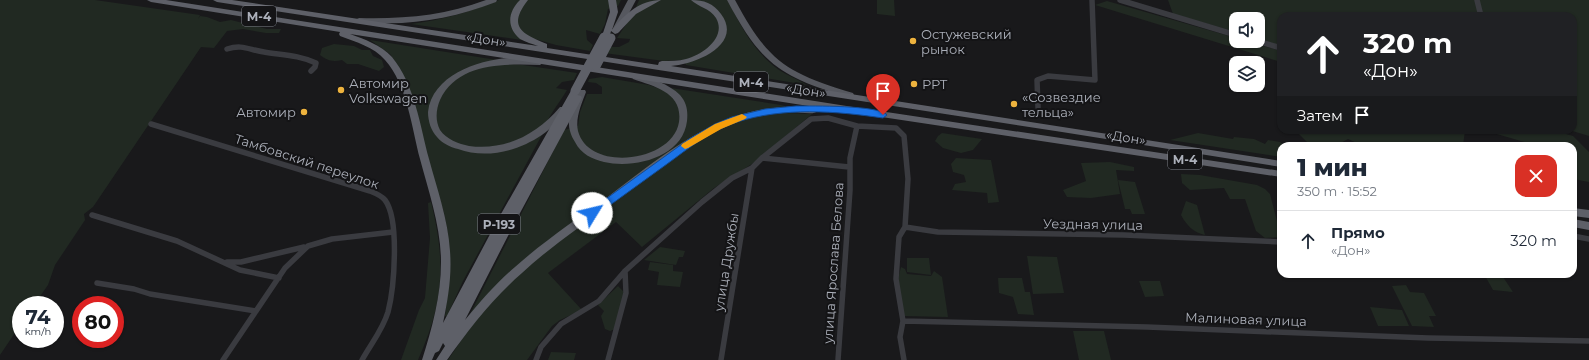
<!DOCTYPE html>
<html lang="ru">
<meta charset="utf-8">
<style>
body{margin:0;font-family:Montserrat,sans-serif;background:#f6f6f7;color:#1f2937;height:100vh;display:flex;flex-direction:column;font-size:15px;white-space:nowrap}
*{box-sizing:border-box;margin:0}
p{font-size:13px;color:#747a83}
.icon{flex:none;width:22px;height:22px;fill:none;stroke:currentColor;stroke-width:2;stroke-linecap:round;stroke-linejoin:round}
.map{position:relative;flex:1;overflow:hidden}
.drawer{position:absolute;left:1277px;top:142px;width:300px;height:136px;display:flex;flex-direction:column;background:#fff;border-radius:12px;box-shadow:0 1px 3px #0004}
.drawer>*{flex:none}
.guide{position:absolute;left:1277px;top:12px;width:300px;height:122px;border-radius:12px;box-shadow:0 1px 3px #0004;background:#202124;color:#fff;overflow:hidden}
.tools{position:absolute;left:1229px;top:12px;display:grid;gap:8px}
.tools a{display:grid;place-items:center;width:36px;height:36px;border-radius:8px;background:#fff;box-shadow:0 1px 3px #0004;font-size:20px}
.speed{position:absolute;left:12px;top:296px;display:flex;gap:8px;font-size:20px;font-weight:700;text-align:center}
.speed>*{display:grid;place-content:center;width:52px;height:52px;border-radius:50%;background:#fff;box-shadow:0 1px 3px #0004;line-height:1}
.speed small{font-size:10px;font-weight:400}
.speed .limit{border:6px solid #d22;background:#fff;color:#111}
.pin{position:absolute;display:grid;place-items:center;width:34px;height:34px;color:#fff;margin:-41px -17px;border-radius:50% 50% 50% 0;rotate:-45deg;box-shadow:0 0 4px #0007}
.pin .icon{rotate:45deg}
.me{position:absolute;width:44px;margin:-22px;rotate:54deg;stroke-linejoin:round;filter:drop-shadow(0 0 3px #0008)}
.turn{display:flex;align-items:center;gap:14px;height:84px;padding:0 20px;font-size:18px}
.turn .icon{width:52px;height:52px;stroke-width:2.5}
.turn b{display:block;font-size:28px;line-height:34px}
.then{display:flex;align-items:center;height:38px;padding:0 20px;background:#0003;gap:8px;font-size:15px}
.round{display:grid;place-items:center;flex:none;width:42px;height:42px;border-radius:12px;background:#f6f6f7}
.head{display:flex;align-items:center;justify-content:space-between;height:68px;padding:0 20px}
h1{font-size:24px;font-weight:800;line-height:30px}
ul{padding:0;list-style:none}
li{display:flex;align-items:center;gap:12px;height:60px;padding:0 20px;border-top:1px solid #e0e1e3}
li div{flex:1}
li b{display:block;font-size:15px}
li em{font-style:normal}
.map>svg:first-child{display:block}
.green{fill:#212922}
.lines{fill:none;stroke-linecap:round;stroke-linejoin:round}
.minor{stroke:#3a3b40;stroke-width:5.5}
.primary{fill:#56585f;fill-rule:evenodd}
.trunk{fill:#5e6068;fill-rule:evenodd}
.trunk-bridge{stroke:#5e6068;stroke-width:9}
.route{fill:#1a73e8;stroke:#114b97}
.slow{fill:#f59e0b}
.poi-dot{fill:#eeb33e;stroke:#141416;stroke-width:1.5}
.labels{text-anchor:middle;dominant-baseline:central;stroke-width:4;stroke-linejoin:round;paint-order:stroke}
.shield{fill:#141416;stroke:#7e8189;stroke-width:1}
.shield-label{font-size:12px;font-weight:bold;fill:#acb0ba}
.poi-label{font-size:13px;fill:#acb0ba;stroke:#141416;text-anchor:start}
.street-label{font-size:13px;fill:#acb0ba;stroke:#141416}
</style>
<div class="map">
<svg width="1589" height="360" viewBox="0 0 1589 360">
<rect width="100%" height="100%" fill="#19191b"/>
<path class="green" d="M0,0H95L200,15L198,19L200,16L207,17L220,22L231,20L267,29H281L279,33H266L243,29L227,31L214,48L201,47L93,207L84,214L85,220L55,265L48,285L34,305H21V324L0,355Z
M499,0H621L618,6L608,9L605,24L600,34L586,30L587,40L593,45L590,51L556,45L528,37L522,40L411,24C442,20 470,12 499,0Z
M639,0H728C741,27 754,52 779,70C788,76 798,79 807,85L686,65L684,60L664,61L604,53L608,47H619L629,42L630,39L617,38L631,17L636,13V7Z
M877,0H894L895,16L877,14Z
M1168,0H1589V136L1569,130H1573V16H1281V46L1258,39V19H1236V32L1173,14Z
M1107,1L1236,38V41H1246L1281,51V62L1095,5Z
M370,40L497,60L506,64L523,65L577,73L574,80L562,82L556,88L567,90C559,104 546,118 543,133L463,281L447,316H445C449,281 452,248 444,213L401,70L390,54Z
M334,44L354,46L362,50H370L373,56L382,60L384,67L379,71L358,64H347L342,60C333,62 328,61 320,55L322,48Z
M602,77L649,85L666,91L671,88L781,105L785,106L786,113L812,114L755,162L714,188L642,247L616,222L548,273L582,310L560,320L552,326L527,360H448L464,336L467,320L564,130L578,126L580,112L587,94H602V87L596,83L588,82L589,79Z
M1295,130H1404L1422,134L1424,130H1465L1463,146H1363L1348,139L1335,146H1328L1307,142Z
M1483,130H1552L1573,136L1589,152V182L1573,179V146H1532L1531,144Z
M942,133L982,139L973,150L961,153L943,148L935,141L938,136Z
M1198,133L1233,139L1234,137L1254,139L1265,144L1268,140L1280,142L1286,146H1281V157L1170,140Z
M956,158L991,160L999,202L988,203L987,193L952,190L955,184L966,182L964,175L953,172L951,164Z
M1110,162L1134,167V171L1116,170L1120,194L1091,198L1067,197L1063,190L1086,181L1081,163Z
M1181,174L1200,175L1257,185L1265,189L1270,194L1281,237L1265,238L1256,231L1245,199H1230L1224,188L1190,190L1182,183Z
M1118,180L1135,182L1145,214H1132L1130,209H1125Z
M1186,201L1197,205L1205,235C1193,232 1187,226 1181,215Z
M431,202C446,263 444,302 418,360H401L419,310L425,298L430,238L428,203Z
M660,247L685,251L683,257H679L676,265L644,260Z
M1027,256L1057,257L1064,293L1033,294Z
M907,258H929L931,275L907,272Z
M650,262L673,265V271L683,272L680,287L657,285L659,272L648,270Z
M901,267L905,269L907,274L931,276L934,271L942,277L948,317L904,316L898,279Z
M1484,274H1501L1513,292L1493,290Z
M998,278H1022L1025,292H1030L1034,315L1018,314L1013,297L999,293Z
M1139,281H1160L1164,296L1145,297Z
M1406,285L1410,292L1424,293L1436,316H1429L1434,327L1412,326L1392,286Z
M618,286L624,292L615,329L610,331L605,329L601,316L604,311L598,305Z
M1370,307L1402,310L1409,326H1378Z
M1073,331H1104L1111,360H1079Z
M551,352L576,353L574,360H548Z"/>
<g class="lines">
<path class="minor" d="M1120,0L1236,35
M1477,0L1481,16
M1257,41L1281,48
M227,49C243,44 249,50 264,52C282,55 299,55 316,63L315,67L311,71
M1038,107L1037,80L1048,76L1095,80L1092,0
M151,124L370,191C375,193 382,196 385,200C400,220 394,289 388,312C383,329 371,344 362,360
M762,158L849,167
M92,215L177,241L240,270L279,278
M905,227L938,232L1124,235L1281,242
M1573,236L1589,239
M227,262H241L304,247
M97,283L134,289L150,294L256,311
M903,321L1147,327L1428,338L1589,341
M223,360L285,268L308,246L332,239L393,232
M536,360L541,347L561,324L599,301L625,271L702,202L732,178L752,168L762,158L811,119L828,118L857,126
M608,360L626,293L625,271
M721,360L752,168
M838,360L850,190V158L857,126L896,128L904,136L908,179L905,227L899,237L896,279L903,321L900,337L904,360"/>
<path class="primary" d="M486,0H497L496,2C457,17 417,25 376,23C369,23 360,24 355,20L359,18C403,19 444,16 486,0Z
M628,0H636L619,32H613L612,30Z
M727,0H735C768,62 787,73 853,93L854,95L853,97H847C779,76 761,64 727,0Z
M508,58L540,59L544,62L540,65C505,64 458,62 440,100C436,109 435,121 440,130C446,139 459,144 469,146C506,151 537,134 560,107H566L567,109C546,143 496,163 458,149C450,147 442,143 437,137C431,131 428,121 428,112C432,76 477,60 508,58Z
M636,74C651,78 669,84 680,95C687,103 688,111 687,121C683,157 635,169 604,162C592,159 581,154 575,142C573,139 571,135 570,131C566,119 574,100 579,90H585L586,92C582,103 575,118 578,131C589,173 673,162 679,122C683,93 656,87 633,79L632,77L633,75Z"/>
<path class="trunk" d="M147,0H166L853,107L1281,171V177L815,107L819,110C815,116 800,112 793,112C765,113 740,119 715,132C679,151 647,176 615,201C584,224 551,246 522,273C493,298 469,329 447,360H436L445,346L443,343L439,351L435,353L432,360H422C432,328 441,296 441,262C441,227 429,193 420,159C412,129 407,84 385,60C374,47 356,42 340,36L339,34L340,32L151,2ZM350,34L815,107C786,105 758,108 731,118C686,135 647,167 609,196C577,219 544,241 515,267C496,283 480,302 465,320L513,226L582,98L581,96L577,95L579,91L578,89H572L497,221L443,323C448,299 452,275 450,251C448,219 437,189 429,159C420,126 415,85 392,57C381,45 364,39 350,34Z
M213,0H232L538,46C533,44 525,42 520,39C506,27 508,12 520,0H528C507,27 522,34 547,44V48L658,65L659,62L662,61C670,61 679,61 686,59C703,55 727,37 716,18C710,8 698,7 691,0C704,0 713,3 721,14C744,45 694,65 671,66L1281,161V167L1062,132L217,2Z
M608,0H616L618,12L612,30C625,14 640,0 661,0L636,14L618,33L615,34L611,31L610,35L607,36L603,33L610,12Z
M1573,208L1589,210V218L1573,216Z
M1573,219L1589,222V230L1573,227Z"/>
<path class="trunk-bridge" d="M596,66L611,38
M575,91L604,37"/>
</g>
<path class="route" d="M796,106C811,106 880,105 887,115L883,118C835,111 784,107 737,122C711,130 689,148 667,164C643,181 619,199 595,216H589L587,213L589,211L689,139L715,124L732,117L765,109Z"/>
<path class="slow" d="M742,114L747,117L745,119L721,129L688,148L685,149L681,146L682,144L715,124Z"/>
<g class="poi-dot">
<circle cx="913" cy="41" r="4"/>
<circle cx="914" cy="84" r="4"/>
<circle cx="341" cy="90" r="4"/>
<circle cx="1014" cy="104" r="4"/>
<circle cx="304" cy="112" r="4"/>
</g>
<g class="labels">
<g class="shield">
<rect x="242" y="6" width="34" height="20" rx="3"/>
<rect x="734" y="72" width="34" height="20" rx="3"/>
<rect x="1168" y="149" width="34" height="20" rx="3"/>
<rect x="478" y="214" width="42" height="20" rx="3"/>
</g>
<g class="shield-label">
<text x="259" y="16">М-4</text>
<text x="751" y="82">М-4</text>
<text x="1185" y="159">М-4</text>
<text x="499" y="224">Р-193</text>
</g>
<g class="poi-label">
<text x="921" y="34">Остужевский<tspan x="921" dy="15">рынок</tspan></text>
<text x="349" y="83">Автомир<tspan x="349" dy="15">Volkswagen</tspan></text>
<text x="922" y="84">РРТ</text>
<text x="1022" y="97">«Созвездие<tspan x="1022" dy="15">тельца»</tspan></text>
<text x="296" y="112" text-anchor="end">Автомир</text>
</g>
<g class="street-label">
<text transform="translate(486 39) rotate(9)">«Дон»</text>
<text transform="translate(806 90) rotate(9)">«Дон»</text>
<text transform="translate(1126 137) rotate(9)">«Дон»</text>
<text transform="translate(307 161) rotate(18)">Тамбовский переулок</text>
<text transform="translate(1093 224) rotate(1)">Уездная улица</text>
<text transform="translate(726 262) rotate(-81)">улица Дружбы</text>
<text transform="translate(833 263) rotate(-86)">улица Ярослава Белова</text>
<text transform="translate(1246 319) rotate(2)">Малиновая улица</text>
</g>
</g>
</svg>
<div class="tools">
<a><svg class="icon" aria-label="sound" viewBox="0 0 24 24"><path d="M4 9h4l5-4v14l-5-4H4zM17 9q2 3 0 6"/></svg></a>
<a><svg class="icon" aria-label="layers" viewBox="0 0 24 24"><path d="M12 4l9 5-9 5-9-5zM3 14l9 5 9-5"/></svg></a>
</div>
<div class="speed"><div>74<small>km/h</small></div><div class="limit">80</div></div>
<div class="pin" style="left:883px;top:115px;background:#d93025"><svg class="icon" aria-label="arrive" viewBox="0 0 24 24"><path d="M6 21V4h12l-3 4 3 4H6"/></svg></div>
<svg class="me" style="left:592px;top:213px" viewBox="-20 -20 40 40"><circle r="19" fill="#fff"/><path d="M0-13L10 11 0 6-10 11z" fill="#1a73e8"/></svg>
<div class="guide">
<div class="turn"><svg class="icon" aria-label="ahead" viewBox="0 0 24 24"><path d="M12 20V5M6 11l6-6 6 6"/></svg><div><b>320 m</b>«Дон»</div></div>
<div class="then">Затем<svg class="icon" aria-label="arrive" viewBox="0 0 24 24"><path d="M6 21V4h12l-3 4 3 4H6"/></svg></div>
</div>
<section class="drawer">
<div class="head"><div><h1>1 мин</h1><p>350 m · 15:52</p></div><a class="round" style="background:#d93025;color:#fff"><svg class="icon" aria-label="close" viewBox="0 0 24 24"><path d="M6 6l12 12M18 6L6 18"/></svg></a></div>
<ul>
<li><svg class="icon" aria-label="ahead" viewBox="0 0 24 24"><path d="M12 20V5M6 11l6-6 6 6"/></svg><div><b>Прямо</b><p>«Дон»</p></div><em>320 m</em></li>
</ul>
</section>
</div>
